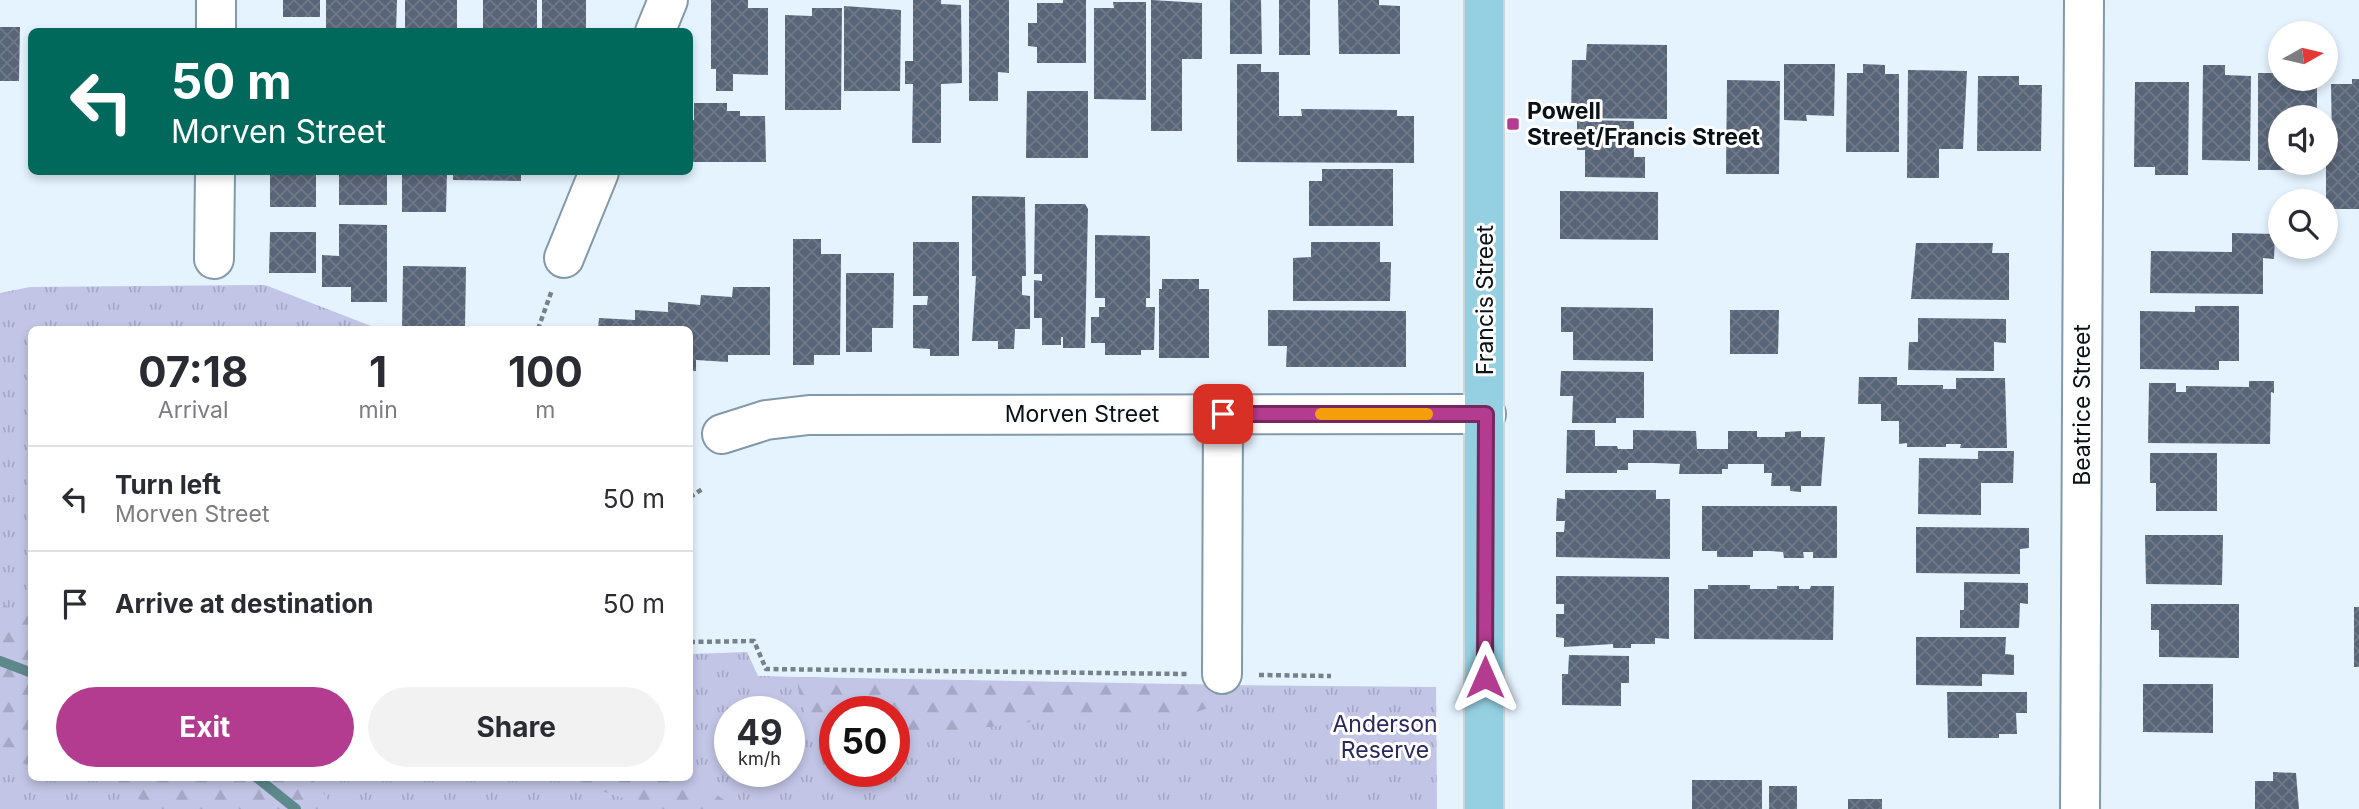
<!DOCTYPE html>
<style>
body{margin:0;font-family:Inter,sans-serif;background:#f2f2f3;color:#2b2b33;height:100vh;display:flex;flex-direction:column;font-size:26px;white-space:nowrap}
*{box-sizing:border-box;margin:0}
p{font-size:23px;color:#7c7c81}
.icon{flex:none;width:38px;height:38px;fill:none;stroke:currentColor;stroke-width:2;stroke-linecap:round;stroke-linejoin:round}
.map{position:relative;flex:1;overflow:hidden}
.sheet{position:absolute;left:28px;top:326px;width:665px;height:455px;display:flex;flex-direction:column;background:#fff;border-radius:10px;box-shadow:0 4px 10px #0003}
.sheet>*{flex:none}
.banner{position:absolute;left:28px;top:28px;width:665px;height:147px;border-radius:10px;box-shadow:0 4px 10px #0003;background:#00695c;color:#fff;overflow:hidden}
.needle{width:46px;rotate:82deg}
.tools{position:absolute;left:2268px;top:21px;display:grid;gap:14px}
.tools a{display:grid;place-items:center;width:70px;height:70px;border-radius:50%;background:#fff;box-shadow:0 4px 10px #0003;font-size:35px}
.speed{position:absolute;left:714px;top:696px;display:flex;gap:14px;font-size:35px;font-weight:700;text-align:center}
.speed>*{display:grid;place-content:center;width:91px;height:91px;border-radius:50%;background:#fff;box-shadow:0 4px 10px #0003;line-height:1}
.speed small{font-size:18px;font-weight:400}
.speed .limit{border:10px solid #d22;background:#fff;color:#111}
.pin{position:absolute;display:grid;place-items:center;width:60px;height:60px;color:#fff;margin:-30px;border-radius:14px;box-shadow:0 4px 10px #0006}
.me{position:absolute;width:77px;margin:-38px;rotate:0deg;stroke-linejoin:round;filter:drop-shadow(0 0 5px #0008)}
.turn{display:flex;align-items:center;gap:24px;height:147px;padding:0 28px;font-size:32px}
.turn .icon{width:91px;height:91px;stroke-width:2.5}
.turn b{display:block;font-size:49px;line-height:60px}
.eta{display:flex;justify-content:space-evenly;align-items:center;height:119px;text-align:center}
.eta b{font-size:42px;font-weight:700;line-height:49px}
.button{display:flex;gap:14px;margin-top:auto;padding:14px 28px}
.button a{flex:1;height:80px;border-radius:42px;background:#b43c90;color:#fff;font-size:28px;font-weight:700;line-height:80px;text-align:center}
.button a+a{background:#f2f2f3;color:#2b2b33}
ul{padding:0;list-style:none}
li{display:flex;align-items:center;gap:21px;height:105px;padding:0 28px;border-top:2px solid #e1e1e2}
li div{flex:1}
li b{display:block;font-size:26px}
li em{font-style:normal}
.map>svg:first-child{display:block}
.grass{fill:url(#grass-tufts);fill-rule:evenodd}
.forest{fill:url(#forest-firs)}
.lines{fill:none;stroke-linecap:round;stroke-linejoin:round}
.stream{stroke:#5d888c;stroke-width:10}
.building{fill:url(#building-cross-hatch)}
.minor-casing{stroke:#8399aa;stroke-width:42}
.major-casing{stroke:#d3d4d5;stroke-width:42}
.path{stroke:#76818a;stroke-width:4.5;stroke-dasharray:5 3.5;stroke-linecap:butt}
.minor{stroke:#fff;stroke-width:38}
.major{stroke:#95d0e2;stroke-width:38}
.route-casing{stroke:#75275e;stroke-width:18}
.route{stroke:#b43c90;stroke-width:12}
.slow{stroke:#f59e0b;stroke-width:12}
.poi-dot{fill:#b43c90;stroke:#fefefe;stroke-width:2.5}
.labels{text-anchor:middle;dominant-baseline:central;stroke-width:6;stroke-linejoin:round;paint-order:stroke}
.poi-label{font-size:23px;font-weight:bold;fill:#091218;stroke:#fefefe;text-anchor:start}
.street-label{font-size:23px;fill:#091218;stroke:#fefefe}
.park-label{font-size:23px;fill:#2a295d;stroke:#fefefe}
</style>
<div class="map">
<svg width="2359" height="809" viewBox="0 0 2359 809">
<defs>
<pattern id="grass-tufts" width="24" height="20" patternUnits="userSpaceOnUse" patternTransform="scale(1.75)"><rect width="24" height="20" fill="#c2c5e6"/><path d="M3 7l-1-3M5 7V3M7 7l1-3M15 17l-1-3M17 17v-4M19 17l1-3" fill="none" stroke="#a5a8c5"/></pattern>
<pattern id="forest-firs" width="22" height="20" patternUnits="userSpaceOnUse" patternTransform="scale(1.75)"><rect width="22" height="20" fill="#c2c5e6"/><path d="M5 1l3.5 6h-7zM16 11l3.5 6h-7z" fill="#a5a8c5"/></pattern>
<pattern id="building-cross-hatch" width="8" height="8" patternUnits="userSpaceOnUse" patternTransform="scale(1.75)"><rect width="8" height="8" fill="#586478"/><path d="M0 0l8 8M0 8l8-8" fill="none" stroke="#6f7988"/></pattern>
</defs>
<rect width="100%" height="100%" fill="#e5f3fe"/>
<path class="grass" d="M265,285L379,329H32V777H690V654L747,652L758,676L1014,683L1436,687L1437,809H0V293L30,287ZM730,712H789V772H730ZM835,712H894V772H835Z"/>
<path class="forest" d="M0,603L31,618V765L0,758Z
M797,677L1231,685L1227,701L1194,713L1081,716L894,738V712H835V740C806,721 800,711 797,677Z
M87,777H311L327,798L330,809H162Z
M557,777H675L709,790L732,805V809H658Z"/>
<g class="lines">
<path class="stream" d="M0,661L32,673
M256,777L296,809"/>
</g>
<path class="building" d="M283,0H320V17H283Z
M326,0H397L396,32H326Z
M405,0H457V32H405Z
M483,0H537V32H483Z
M542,0H586V32H542Z
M711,0H748V8H768V75L733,74V91H716V69H711Z
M913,0H941V4L961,5L962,83L941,84V143H912L913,84H905V61H913Z
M969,0H1009V73L998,72V101H969Z
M1063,0H1086V63H1037V47L1028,46V23H1037V3H1063Z
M1151,0L1202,3V59H1182V131H1151Z
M1230,0H1261L1262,54H1230Z
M1279,0H1310V55H1279Z
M1338,0H1379V5L1400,6V54H1339Z
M1113,2H1146V100L1094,99V8H1114Z
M844,6L901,10L900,91H844Z
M812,8H842L841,110H785V15L812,16Z
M0,27H20L19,81H0Z
M1587,44L1667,45V119L1571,118L1572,60H1586Z
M1237,64H1261V72H1279V116H1302L1301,109L1397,110V116H1414V163L1237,162Z
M1784,64H1835L1834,116L1806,115L1807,121L1784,120Z
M1863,64L1885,65V74H1899V152H1846L1847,73H1863Z
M2203,65H2225V75L2251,76L2250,161L2202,160Z
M1908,70L1967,71L1963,149H1939V178H1907Z
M2258,73H2280V79L2287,80H2317V117H2280V163H2310V170H2258Z
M1978,76H2019V85H2042L2041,151H1977Z
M2352,79H2359V209H2326V142H2332L2331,84H2352Z
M1727,80L1780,81L1779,174H1726Z
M2135,82H2189L2188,175H2155V167H2134Z
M1027,91H1088V158H1026Z
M694,103H727V111H740V116H765L766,162H690V120H694Z
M1577,120L1634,121V157H1645V178L1585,177V150H1577Z
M1322,169H1393V226H1309V181H1322Z
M270,172H316V207H270Z
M339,172H387V205H339Z
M402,172H447L446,212H402Z
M453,172H521V181L453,180Z
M1560,191L1658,192V240L1560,239Z
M972,196L1025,197L1026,276H1022V295L1030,296V329H1015L1014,349H998V341H972L976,276H972Z
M1035,204H1085L1088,209L1085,348H1063V337H1061V345H1042V318H1034V280L1042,281V274H1034Z
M339,224L387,225V302H351V287H322V255L339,256Z
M270,232H316V273H269Z
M2232,233L2275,234L2274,259L2263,258V294L2150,293L2151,251L2232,252Z
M1095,235L1150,236V298H1146V307H1155L1154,350H1141V355H1105V343H1091V317H1099V307H1105V298H1095Z
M793,239H821V254H841L840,355H814V365H793Z
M913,242H959V356H930V349L913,348V305H927L928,296H913Z
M1311,242H1380V262H1391L1390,301H1293V258L1311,257Z
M1916,243H1993L1992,253H2009V300L1911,299Z
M403,266L466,267L465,329H402Z
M846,273H894L893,328H872V352H846Z
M1162,279H1199V289H1209V358H1159V289H1162Z
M733,287H770V355H728V362L696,360V371H690V329H598L599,318L635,320V310L668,312V302L700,305L701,295L732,297Z
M2195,306H2239V361H2219V370L2140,369V311L2195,312Z
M1561,307L1653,308V361L1573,360V332H1561Z
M1268,310L1406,311V367H1286L1287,346H1268Z
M1730,310H1779L1778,354H1730Z
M1918,318L2006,319V343L1994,342V371L1908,370L1909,342H1918Z
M1561,371L1644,372V418H1616V423H1572L1573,396H1560Z
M1859,377H1897V385H1943V389H1956V378H2005L2007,448H1960L1961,444H1946V447H1907V443L1899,444V421H1881V404H1858Z
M2249,381H2274V393L2271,392L2270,444L2148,443L2149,383H2176V392H2186V386L2249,387Z
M1567,430H1595V446H1617L1618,449H1633V430L1696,431L1697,449H1728V431H1757V437H1785V432L1801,431V437H1825L1821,486H1801V492L1790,491V486H1771L1772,473H1764V464H1728V469H1722V474H1679L1680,464L1654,463H1628V470H1617V473H1566Z
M1978,451H2014L2013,483H1981V515L1918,514L1919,458L1978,459Z
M2150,453H2217V511H2156V483H2150Z
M1565,490H1656V499H1670V559L1556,557V532H1564L1565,521H1556L1557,498L1565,499Z
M1702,506H1837V558H1813V552H1803L1804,558H1784L1783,552L1770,551H1753V557H1717V551H1702Z
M1916,527L2029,528V548L2020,549V574L1916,573Z
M2145,535H2223L2222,585L2146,584Z
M1556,576L1669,577V639L1655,638V644H1631V648H1613V644L1564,647V638L1556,637V614H1564V604H1556Z
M1964,582L2028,583V604L2020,603L2019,628H1960V610H1964Z
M1708,585H1750V589H1777V586H1799V589H1810L1811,586H1834L1833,640L1694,639V589H1708Z
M2151,604H2239V658L2159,657V630H2151Z
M2354,607H2359V667H2354Z
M1916,637H2006L2005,654L2014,655V675L1982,674V686L1916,685Z
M1569,655L1629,656V683H1621V706L1562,705V674H1568Z
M2143,684H2213V733L2143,732Z
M1947,692H2027V713H2016L2017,734H1999V738H1948Z
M2273,772L2296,773L2299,809H2255V781H2273Z
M1692,780H1762V809H1692Z
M1769,786H1797V809H1769Z
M1848,799H1882V809H1848Z"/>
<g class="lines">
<g class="minor-casing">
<path id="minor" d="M216,32V0
M655,32L668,0
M564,258L599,172
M214,259L215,172
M722,434L766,420L809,415L1486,414
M1222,674L1223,414
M2080,809L2084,0"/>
</g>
<g class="major-casing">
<path id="major" d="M1484,809V0"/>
</g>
<path class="path" d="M538,329L552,290
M690,497L704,488
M690,642L754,641L766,669L1187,674
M1259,675L1331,676"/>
<use href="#minor" class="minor"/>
<use href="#major" class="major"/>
</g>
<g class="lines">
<g class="route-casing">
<path id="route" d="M1223,414H1486L1485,677"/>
</g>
<use href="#route" class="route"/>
<path class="slow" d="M1321,414H1427"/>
</g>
<rect class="poi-dot" x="1506" y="117" width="14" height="14" rx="3.5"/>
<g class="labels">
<g class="poi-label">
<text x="1527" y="111">Powell<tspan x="1527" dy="26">Street/Francis Street</tspan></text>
</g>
<g class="street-label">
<text transform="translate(1485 300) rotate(-90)">Francis Street</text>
<text transform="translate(2082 405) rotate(-90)">Beatrice Street</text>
<text x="1082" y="414">Morven Street</text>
</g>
<g class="park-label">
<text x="1385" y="724">Anderson<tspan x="1385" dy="26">Reserve</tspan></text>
</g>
</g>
</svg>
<div class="tools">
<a><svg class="needle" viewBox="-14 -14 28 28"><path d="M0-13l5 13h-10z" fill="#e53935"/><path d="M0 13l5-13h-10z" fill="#7c7c81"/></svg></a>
<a><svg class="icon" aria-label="sound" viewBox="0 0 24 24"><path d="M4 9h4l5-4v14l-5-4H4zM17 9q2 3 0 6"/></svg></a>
<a><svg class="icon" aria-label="search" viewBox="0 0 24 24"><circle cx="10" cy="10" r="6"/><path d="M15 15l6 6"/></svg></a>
</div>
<div class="speed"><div>49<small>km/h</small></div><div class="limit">50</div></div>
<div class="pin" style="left:1223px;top:414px;background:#d93025"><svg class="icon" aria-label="arrive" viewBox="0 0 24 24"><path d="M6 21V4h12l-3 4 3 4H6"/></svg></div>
<svg class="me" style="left:1485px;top:677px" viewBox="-20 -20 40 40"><path d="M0-17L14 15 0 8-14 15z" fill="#b43c90" stroke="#fff" stroke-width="4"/></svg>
<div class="banner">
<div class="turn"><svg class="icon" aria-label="left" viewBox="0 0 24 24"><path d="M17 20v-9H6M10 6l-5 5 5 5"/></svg><div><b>50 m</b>Morven Street</div></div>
</div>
<section class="sheet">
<div class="eta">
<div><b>07:18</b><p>Arrival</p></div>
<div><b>1</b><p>min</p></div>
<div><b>100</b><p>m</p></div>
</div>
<ul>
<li><svg class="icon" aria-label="left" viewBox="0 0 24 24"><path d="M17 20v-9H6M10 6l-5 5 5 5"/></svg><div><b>Turn left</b><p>Morven Street</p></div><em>50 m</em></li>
<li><svg class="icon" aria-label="arrive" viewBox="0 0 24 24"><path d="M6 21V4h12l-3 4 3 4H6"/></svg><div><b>Arrive at destination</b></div><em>50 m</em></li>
</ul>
<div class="button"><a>Exit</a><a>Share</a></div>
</section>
</div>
